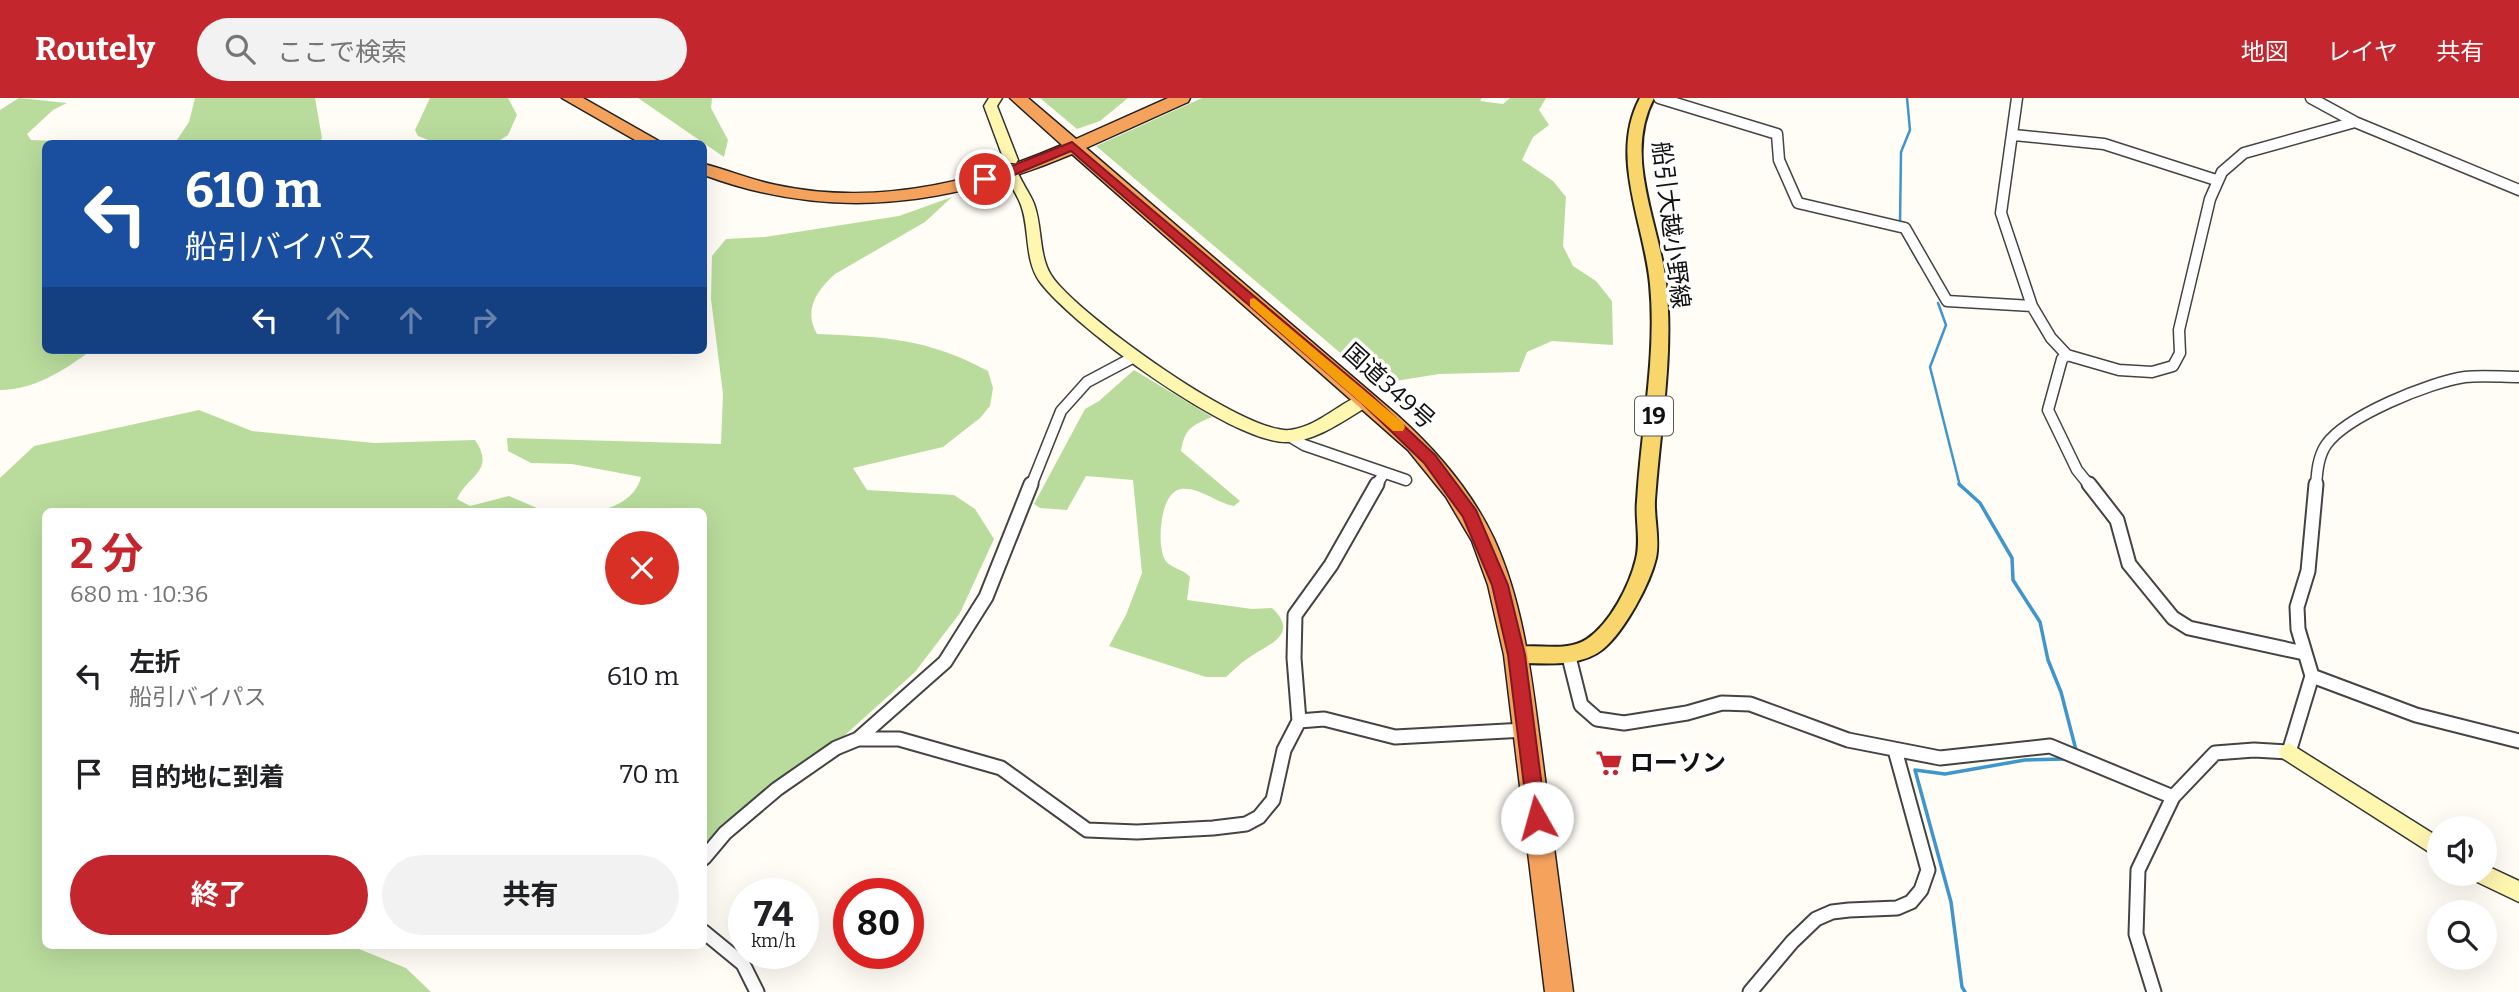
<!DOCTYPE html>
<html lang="ja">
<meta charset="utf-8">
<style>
body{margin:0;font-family:Bitter,"Noto Sans JP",serif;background:#f2f2f2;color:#202124;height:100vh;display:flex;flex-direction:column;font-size:26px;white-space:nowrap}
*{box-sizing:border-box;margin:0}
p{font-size:23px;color:#757577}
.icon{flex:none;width:38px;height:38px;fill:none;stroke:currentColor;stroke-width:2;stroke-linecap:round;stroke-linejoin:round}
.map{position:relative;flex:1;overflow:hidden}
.side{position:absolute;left:42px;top:410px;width:665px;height:441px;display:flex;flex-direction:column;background:#fff;border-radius:10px;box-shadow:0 7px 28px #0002}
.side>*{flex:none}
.guide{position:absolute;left:42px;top:42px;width:665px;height:214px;border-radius:10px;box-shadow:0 7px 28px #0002;background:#1a4fa0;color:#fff;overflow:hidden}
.fabs{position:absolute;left:2427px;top:718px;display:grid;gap:14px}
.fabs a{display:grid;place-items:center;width:70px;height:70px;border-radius:50%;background:#fff;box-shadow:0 7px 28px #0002;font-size:35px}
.speed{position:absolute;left:728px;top:780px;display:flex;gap:14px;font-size:35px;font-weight:700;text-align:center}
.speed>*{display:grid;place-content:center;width:91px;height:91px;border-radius:50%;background:#fff;box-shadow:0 7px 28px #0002;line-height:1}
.speed small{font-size:18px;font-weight:400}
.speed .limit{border:10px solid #d22;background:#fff;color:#111}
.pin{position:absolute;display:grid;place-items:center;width:60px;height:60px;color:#fff;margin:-30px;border:4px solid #fff;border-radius:50%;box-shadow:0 2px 7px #0007}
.me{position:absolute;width:77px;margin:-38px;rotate:353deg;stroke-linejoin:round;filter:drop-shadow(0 0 5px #0008)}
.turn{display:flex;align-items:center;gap:24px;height:147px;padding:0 28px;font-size:32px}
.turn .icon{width:91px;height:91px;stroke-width:2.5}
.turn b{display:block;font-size:49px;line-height:60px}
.lanes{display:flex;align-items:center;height:66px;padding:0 28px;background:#0003;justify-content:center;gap:35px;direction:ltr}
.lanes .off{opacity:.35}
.round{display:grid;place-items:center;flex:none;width:74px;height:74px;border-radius:37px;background:#f2f2f2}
.head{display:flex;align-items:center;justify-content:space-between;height:119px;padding:0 28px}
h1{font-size:42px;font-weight:700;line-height:52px;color:#c4262e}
.primary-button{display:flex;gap:14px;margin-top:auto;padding:14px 28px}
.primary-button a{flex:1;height:80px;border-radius:42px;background:#c4262e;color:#fff;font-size:28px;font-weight:700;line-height:80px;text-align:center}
.primary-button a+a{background:#f2f2f2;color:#202124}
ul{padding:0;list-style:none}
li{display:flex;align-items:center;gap:21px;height:98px;padding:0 28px}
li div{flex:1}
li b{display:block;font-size:26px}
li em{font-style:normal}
header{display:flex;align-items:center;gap:42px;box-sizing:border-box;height:98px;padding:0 35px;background:#c4262e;color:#fff}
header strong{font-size:33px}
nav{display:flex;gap:38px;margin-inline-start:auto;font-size:24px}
.search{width:490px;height:63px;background:#f2f2f2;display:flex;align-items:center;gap:18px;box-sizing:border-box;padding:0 24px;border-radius:38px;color:#757577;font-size:26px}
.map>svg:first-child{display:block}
.forest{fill:#b9dc9c}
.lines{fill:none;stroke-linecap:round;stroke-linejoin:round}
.stream-far1{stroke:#3f96cf;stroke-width:2.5}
.stream{stroke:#3f96cf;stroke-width:3.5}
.street-far1-casing{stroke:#444;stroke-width:13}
.street-casing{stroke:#444;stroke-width:17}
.secondary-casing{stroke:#333;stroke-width:3}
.primary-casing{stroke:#222;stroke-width:4}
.highway-casing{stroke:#222;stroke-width:3}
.street-far1{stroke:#fff;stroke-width:10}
.street{stroke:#fff;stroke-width:13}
.secondary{fill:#fff6b0;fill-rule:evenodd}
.primary{fill:#f9d66b;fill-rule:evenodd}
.highway{fill:#f5a25d;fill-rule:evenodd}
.route{fill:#c4262e;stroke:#7f191e;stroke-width:2}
.slow{fill:#f59e0b}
.labels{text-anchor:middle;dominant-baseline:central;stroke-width:7;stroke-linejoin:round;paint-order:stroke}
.shield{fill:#fff;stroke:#585858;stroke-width:2}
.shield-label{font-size:23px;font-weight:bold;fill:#111}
.street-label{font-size:24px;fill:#111;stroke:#fff}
.poi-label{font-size:24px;font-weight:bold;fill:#111;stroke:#fff;text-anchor:start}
</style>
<header>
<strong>Routely</strong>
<div class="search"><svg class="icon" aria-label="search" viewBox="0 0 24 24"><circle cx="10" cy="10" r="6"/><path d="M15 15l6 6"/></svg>ここで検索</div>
<nav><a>地図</a><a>レイヤ</a><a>共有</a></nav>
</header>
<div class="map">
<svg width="2519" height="894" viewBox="0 0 2519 894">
<rect width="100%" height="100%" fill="#fffdf5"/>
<path class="forest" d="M19,0L67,5L53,12L27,36L31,42L58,43L62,45L46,46V252H92C64,272 35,292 0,292V12Z
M195,0H315L322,40L319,46L175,45L189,24Z
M430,0H508L517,17L508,37L496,45H429L428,42L418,38L415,32Z
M638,0H712L711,10L728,42L724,59Z
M1040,0H1128L1100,23L1077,31Z
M1202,0H1482L1480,3L1503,6L1510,0H1546L1539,12L1549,27L1533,39L1522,62L1553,83L1566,99L1563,148L1573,168L1596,183L1612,203L1613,247L1552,243L1527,254L1519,274L1439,276L1377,286L1096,48Z
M952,99L925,124L835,176C817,192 803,212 817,236C885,239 926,240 988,273L993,290L990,308L980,320L943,349L853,370L867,392L954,397L975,411L994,441L960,515L915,574L835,646L723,726L704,747V413H599C618,408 636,399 641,379L572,366L531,365L508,353L507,340L721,346L723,296L711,201L712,158L726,141L765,139L899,118Z
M1134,272L1212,319C1191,328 1185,330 1181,353L1240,403L1234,408C1216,405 1200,389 1181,391C1160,394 1157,444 1164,460C1168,470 1184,471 1190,479L1187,502L1252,511L1272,510C1302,538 1265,547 1247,561C1239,566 1233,573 1226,579H1206L1109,548L1126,517L1142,475L1133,382L1086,378L1067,412L1040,410L1034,406L1085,311L1099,303Z
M199,312L252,333L374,345L475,342C496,373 468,377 457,401L470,408L509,398L544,413H46V847H349L406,870L431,894H0V380L34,348Z"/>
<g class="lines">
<path class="stream-far1" d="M1900,126L1901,54L1910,32L1907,0
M1902,135L1919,165
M1938,205L1946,227L1930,269L1960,388"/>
<path class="stream" d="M1959,386L1980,405L2012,460L2013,482L2040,524L2048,562L2061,594L2076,652
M1965,894L1962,889L1951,804L1915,672L1945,676L2025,662L2064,661"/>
<g class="street-far1-casing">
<path id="street-far1" d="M1659,0L1777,36L1779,62L1798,105L1905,130L1947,203L2032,208
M2017,0L2001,115L2032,208L2051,240L2067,257L2119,272L2152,274L2173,268L2180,255L2179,232L2210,101L2222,74L2244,55L2355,24
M2311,0L2355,24L2519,92
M2014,37L2104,46L2216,82
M2067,257L2062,261L2048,312L2077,372L2090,388
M1289,338L1304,347L1406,382
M1031,388L1061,313L1087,284L1134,259
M1376,388L1384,375
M2316,388C2317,374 2318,359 2326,347C2346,318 2430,284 2465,279C2482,277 2502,279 2519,279"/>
</g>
<g class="street-casing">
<path id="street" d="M2089,386L2117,422L2129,466L2173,520L2189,530L2304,555
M1568,555L1581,607L1597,621L1624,625L1687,615L1722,605L1750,606L1848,642L1940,660L2050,648L2173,699
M2312,578L2416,617L2519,643
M1299,623L1324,621L1395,639L1525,632
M858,641L945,564L986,499L1031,386
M704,760L725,735L777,691L836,650L858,641H899L1001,670L1087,732L1137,734L1213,730L1246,726L1259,719L1273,702L1284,652L1299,623L1294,560L1295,517L1331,467L1377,386
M704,834L743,866L757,894
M1750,894L1792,844L1816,821L1832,814L1849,812L1897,810L1911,804L1921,792L1928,772L1895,652
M2154,894L2136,836L2138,772L2173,699L2215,655L2254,652L2289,654L2312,578L2298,531L2297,509L2308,473L2316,386"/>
</g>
<g class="secondary-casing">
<path id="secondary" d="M989,0H1002L997,8L1018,62L1016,65H1006L1004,62L984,8Z
M1010,70C1018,72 1019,78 1023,85C1027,93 1033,101 1035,109C1042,130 1039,158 1051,177C1075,215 1245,337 1290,332C1320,328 1340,303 1367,295L1373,297L1375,301L1373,305C1347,320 1317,344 1286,344C1230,344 1074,229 1040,184C1024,162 1030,131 1021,107C1017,96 1009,85 1003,74Z
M2289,645L2440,740V761L2282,660L2279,654L2282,648Z
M2485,767L2519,783V804L2473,782L2470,775H2485Z"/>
</g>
<g class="primary-casing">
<path id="primary" d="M1640,0H1654C1623,59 1659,124 1666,185C1674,258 1660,330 1655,402C1654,421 1660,441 1656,460C1650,486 1624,534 1603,551C1580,570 1544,565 1516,565L1509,563L1506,557L1509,551C1533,543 1564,556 1587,541C1610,526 1630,487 1636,461C1641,442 1635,421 1637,403C1641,331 1657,258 1650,186C1644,124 1609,58 1640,0Z"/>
</g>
<g class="highway-casing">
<path id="highway" d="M562,0H583L664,46H642Z
M1010,0H1028L1076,41L1168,0H1190L1188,4L1086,50L1397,317C1436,352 1472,394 1494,441C1525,509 1532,585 1542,658C1552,737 1563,815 1573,894H1545L1504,557L1488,487L1472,443L1446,399L1408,352L1072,56C949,108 831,124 704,77V66C728,72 751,82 776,87C873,108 972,86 1062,47Z"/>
</g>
<use href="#street-far1" class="street-far1"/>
<use href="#street" class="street"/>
<use href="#secondary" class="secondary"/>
<use href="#primary" class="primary"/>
<use href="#highway" class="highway"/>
</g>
<path class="route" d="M1072,44L1372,298L1435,357L1476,412L1508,487L1525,557L1546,720L1543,726L1537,729L1530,726L1528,720L1508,557L1492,487L1463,419L1424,365L1362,305L1071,53L1014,77L985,85L979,81Z"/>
<path class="slow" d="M1254,200L1403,325L1405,329L1403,333H1393L1250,208V201Z"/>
<defs>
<g id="supermarket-bare" transform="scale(2.1)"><path d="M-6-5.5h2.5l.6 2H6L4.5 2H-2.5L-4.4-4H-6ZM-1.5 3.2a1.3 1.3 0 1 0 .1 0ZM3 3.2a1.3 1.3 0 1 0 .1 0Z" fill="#c4262e" stroke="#fff" stroke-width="2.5" paint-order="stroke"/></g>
</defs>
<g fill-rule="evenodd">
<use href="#supermarket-bare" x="1609" y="665"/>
</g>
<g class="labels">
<rect class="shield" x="1635" y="298.5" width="38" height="39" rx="5"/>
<g class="shield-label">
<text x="1654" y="318">19</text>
</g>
<g class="street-label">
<text transform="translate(1671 127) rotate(83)">船引大越小野線</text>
<text transform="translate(1389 288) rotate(42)">国道349号</text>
</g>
<g class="poi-label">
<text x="1630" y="665">ローソン</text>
</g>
</g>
</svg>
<div class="fabs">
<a><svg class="icon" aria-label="sound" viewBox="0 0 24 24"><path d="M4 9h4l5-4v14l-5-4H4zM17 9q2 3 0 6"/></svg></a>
<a><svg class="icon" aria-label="search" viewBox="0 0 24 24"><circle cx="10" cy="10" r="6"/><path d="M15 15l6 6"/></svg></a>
</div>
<div class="speed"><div>74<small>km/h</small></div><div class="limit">80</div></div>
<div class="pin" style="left:985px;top:81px;background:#d93025"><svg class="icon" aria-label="arrive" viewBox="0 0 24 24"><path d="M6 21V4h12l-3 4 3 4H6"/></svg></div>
<svg class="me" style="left:1537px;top:720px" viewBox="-20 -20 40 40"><circle r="19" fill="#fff"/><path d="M0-13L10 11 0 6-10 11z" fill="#c4262e"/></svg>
<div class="guide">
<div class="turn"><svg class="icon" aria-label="left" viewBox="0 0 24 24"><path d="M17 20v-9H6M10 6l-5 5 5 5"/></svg><div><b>610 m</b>船引バイパス</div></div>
<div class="lanes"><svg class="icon" aria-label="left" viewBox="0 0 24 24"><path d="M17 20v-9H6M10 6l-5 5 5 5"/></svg><svg class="icon off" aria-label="ahead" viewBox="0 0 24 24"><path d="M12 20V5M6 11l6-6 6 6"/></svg><svg class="icon off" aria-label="ahead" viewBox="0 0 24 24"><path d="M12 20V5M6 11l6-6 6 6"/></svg><svg class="icon off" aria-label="right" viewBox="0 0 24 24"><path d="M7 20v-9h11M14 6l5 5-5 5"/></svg></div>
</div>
<section class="side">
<div class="head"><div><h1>2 分</h1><p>680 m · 10:36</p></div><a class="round" style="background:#d93025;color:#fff"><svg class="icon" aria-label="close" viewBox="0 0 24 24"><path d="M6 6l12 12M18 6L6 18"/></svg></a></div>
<ul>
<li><svg class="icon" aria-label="left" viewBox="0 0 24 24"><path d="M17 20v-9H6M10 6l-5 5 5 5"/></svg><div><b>左折</b><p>船引バイパス</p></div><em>610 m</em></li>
<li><svg class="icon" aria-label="arrive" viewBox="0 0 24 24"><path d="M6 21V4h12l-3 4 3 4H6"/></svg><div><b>目的地に到着</b></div><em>70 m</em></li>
</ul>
<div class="primary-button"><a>終了</a><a>共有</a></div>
</section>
</div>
